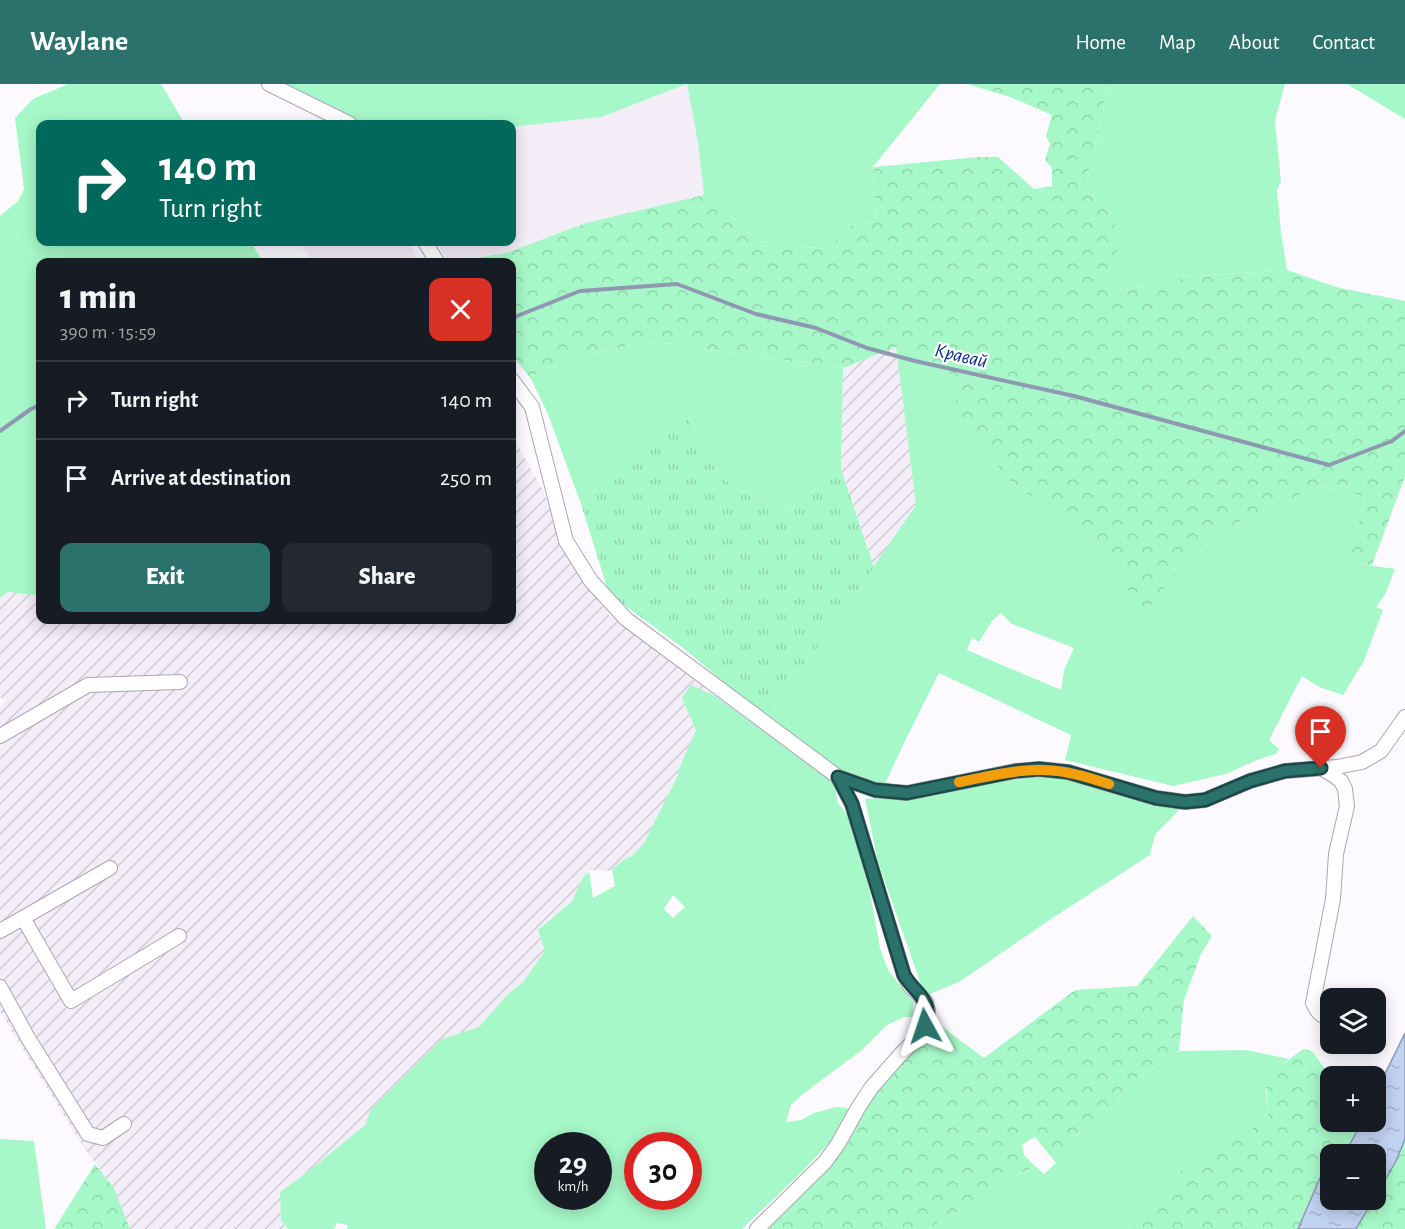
<!DOCTYPE html>
<meta charset="utf-8">
<style>
body{margin:0;font-family:"Alegreya Sans",sans-serif;background:#242831;color:#f1f3f6;height:100vh;display:flex;flex-direction:column;font-size:22px;white-space:nowrap}
*{box-sizing:border-box;margin:0}
p{font-size:20px;color:#9ea1a6}
.icon{flex:none;width:33px;height:33px;fill:none;stroke:currentColor;stroke-width:2;stroke-linecap:round;stroke-linejoin:round}
.map{position:relative;flex:1;overflow:hidden}
.drawer{position:absolute;left:36px;top:174px;width:480px;height:366px;display:flex;flex-direction:column;background:#171b24;border-radius:12px;box-shadow:0 3px 15px #0003}
.drawer>*{flex:none}
.top-card{position:absolute;left:36px;top:36px;width:480px;height:126px;border-radius:12px;box-shadow:0 3px 15px #0003;background:#00695c;color:#fff;overflow:hidden}
.controls{position:absolute;left:1320px;top:904px;display:grid;gap:12px}
.controls a{display:grid;place-items:center;width:66px;height:66px;border-radius:12px;background:#171b24;box-shadow:0 3px 15px #0003;font-size:30px}
.speed{position:absolute;left:534px;top:1048px;display:flex;gap:12px;font-size:30px;font-weight:700;text-align:center}
.speed>*{display:grid;place-content:center;width:78px;height:78px;border-radius:50%;background:#171b24;box-shadow:0 3px 15px #0003;line-height:1}
.speed small{font-size:15px;font-weight:400}
.speed .limit{border:9px solid #d22;background:#fff;color:#111}
.pin{position:absolute;display:grid;place-items:center;width:51px;height:51px;color:#fff;margin:-62px -26px;border-radius:50% 50% 50% 0;rotate:-45deg;box-shadow:0 0 6px #0007}
.pin .icon{rotate:45deg}
.me{position:absolute;width:66px;margin:-33px;rotate:355deg;stroke-linejoin:round;filter:drop-shadow(0 0 4px #0008)}
.turn{display:flex;align-items:center;gap:21px;height:126px;padding:0 24px;font-size:27px}
.turn .icon{width:78px;height:78px;stroke-width:2.5}
.turn b{display:block;font-size:42px;line-height:51px}
.round{display:grid;place-items:center;flex:none;width:63px;height:63px;border-radius:12px;background:#242831}
.overview{display:flex;align-items:center;justify-content:space-between;height:102px;padding:0 24px}
h1{font-size:36px;font-weight:800;line-height:45px}
.primary-button{display:flex;gap:12px;margin-top:auto;padding:12px 24px}
.primary-button a{flex:1;height:69px;border-radius:12px;background:#2a726b;color:#fff;font-size:24px;font-weight:800;line-height:69px;text-align:center}
.primary-button a+a{background:#242831;color:#f1f3f6}
ul{padding:0;list-style:none}
li{display:flex;align-items:center;gap:18px;height:78px;padding:0 24px;border-top:2px solid #363941}
li div{flex:1}
li b{display:block;font-size:22px}
li em{font-style:normal}
header{display:flex;align-items:center;gap:36px;box-sizing:border-box;height:84px;padding:0 30px;background:#2a726b;color:#fff}
header strong{font-size:28px}
nav{display:flex;gap:33px;margin-inline-start:auto;font-size:21px}
.map>svg:first-child{display:block}
.built{fill:#f3edf7}
.industrial{fill:url(#industrial-furrows)}
.green{fill:#a7f8c8;fill-rule:evenodd}
.forest{fill:url(#forest-crowns)}
.park{fill:url(#park-tufts)}
.water{fill:url(#water-ripples);stroke:#8e99b1;stroke-width:1.5}
.lines{fill:none;stroke-linecap:round;stroke-linejoin:round}
.stream{stroke:#8e99b1;stroke-width:4}
.street-casing{stroke:#aea4b7;stroke-width:16}
.street{stroke:#fff;stroke-width:14}
.route-casing{stroke:#1b4a46;stroke-width:15}
.route{stroke:#2a726b;stroke-width:10}
.slow{stroke:#f59e0b;stroke-width:10}
.labels{text-anchor:middle;dominant-baseline:central;stroke-width:4.5;stroke-linejoin:round;paint-order:stroke}
.water-label{font-size:20px;font-style:italic;fill:#032f83;stroke:#fff}
</style>
<header>
<strong>Waylane</strong>
<nav><a>Home</a><a>Map</a><a>About</a><a>Contact</a></nav>
</header>
<div class="map">
<svg width="1405" height="1145" viewBox="0 0 1405 1145">
<defs>
<pattern id="industrial-furrows" width="10" height="10" patternUnits="userSpaceOnUse" patternTransform="scale(1.5)"><rect width="10" height="10" fill="#f3edf7"/><path d="M-1 1l2-2M0 10L10 0M9 11l2-2" fill="none" stroke="#d0cad3"/></pattern>
<pattern id="forest-crowns" width="20" height="18" patternUnits="userSpaceOnUse" patternTransform="scale(1.5)"><rect width="20" height="18" fill="#a7f8c8"/><path d="M2 6a3 3 0 1 1 6 0M12 15a3 3 0 1 1 6 0" fill="none" stroke="#8fd4ab"/></pattern>
<pattern id="park-tufts" width="24" height="20" patternUnits="userSpaceOnUse" patternTransform="scale(1.5)"><rect width="24" height="20" fill="#a7f8c8"/><path d="M3 7l-1-3M5 7V3M7 7l1-3M15 17l-1-3M17 17v-4M19 17l1-3" fill="none" stroke="#8fd4ab"/></pattern>
<pattern id="water-ripples" width="26" height="14" patternUnits="userSpaceOnUse" patternTransform="scale(1.5)"><rect width="26" height="14" fill="#c1d3f2"/><path d="M2 4q2-2 4 0t4 0M15 11q2-2 4 0t4 0" fill="none" stroke="#a5b4cf"/></pattern>
</defs>
<rect width="100%" height="100%" fill="#fcfafe"/>
<path class="built" d="M687,0L698,59L704,111L586,139L506,169L447,178L437,158H512V43L601,33Z
M298,158H409L418,178H324L316,175L315,178H314Z"/>
<path class="industrial" d="M896,263L916,421L874,483L841,385L843,284Z
M512,352L543,406L566,471L609,531L715,612L691,601L697,646L679,685L678,691L644,759L632,772L625,775L611,787L590,786L583,793L572,816L538,846L545,867L523,898L507,911L479,943L442,955L371,1025L365,1041L305,1090L280,1108L281,1136L288,1145H130L114,1104L84,1064L0,928V622L6,617L0,613V514L8,508L40,512V536H512Z
M785,975L791,984L789,988L777,993L771,977Z"/>
<path class="green" d="M68,0H161L185,40H40V158H251L263,178H40V512L8,508L0,514V132L18,117L24,105L15,34L33,15Z
M285,0H940L873,83L876,137L852,141L827,165L760,158L743,144L715,115L710,116L704,111L698,59L687,0L601,33L512,43V40H362L353,35Z
M1108,0H1285L1275,37L1281,98L1277,106L1281,148L1287,186L1182,193L1177,200L1124,205L1111,203L1109,193L1113,131L1089,111L1087,97L1102,33Z
M1347,0H1405V35Z
M646,258L692,261L702,265L843,284L841,385L790,424L745,410L720,392L685,329L672,328L581,420L547,328L531,295L539,287L579,273Z
M896,263L941,281L948,286L962,342L1012,399L1112,469L1141,535L1169,497L1224,445L1321,402L1366,413L1348,478L1395,485L1385,511L1376,523L1383,526L1364,577L1343,611L1319,603L1302,592L1269,656L1279,665L1276,670L1257,676L1226,690L1173,702L1065,676L1071,651L939,589L906,655L884,702L843,690L768,635L916,421ZM1001,529L1012,540L1074,564L1064,586L1061,606L967,566L972,554L979,558L992,537Z
M691,601L715,612L834,697L838,719L851,735L870,808L880,864L888,886L913,918V931L912,933H904L887,941L862,966L803,1010L791,1021L786,1038L801,1036L814,1029L836,1023L848,1024L847,1029L831,1057L802,1088L742,1145H347L348,1141L337,1139L334,1145H288L281,1136L280,1108L305,1090L365,1041L371,1025L442,955L479,943L507,911L523,898L545,867L538,846L572,817L583,793L589,788L593,814L615,802L612,785L625,775L632,772L644,759L678,691L679,685L696,646L682,614ZM673,811L685,823L673,834L664,825ZM548,1062H598V1113H548ZM638,1062H688V1113H638Z
M1056,689L1183,722L1155,751L1150,771L1054,833L959,898L925,912L878,778L865,715L892,713L963,698Z
M1246,966L1289,975C1260,998 1266,1000 1268,1035L1175,1090L1162,1112L1135,1133L1128,1145H929L937,1139L971,1120L982,1109L1035,1082L1044,1090L1056,1079L1073,1052L1088,1046L1110,1032L1126,1001L1179,967Z
M0,1055L34,1057L46,1145H0Z"/>
<path class="forest" d="M967,0H1108L1102,33L1087,97L1089,111L1113,131L1117,148V168L1109,193L1111,203L1124,205L1176,200L1182,193L1287,186L1336,203L1405,217V393L1372,481L1347,478L1366,413L1321,402L1224,445L1169,497L1141,535L1112,469L1012,399L962,342L948,286L941,281L896,263L843,284L702,265L692,261L646,258L579,273L539,287L531,295L512,271V178H452L506,169L586,139L704,111L710,116L715,115L743,144L760,158L826,165L852,141L876,137L873,83L978,73H998L1034,105L1052,102V84L1045,76L1050,60L1046,52L1052,31L1010,13Z
M1193,832L1212,852L1201,870L1184,916L1179,967L1126,1001L1110,1033L1088,1046L1073,1052L1056,1079L1035,1053L1022,1060L1024,1071L1035,1082L983,1109L971,1120L937,1139L929,1145H759L780,1126L850,1037L937,939L984,974L1075,906L1137,902Z
M1303,965L1312,967L1330,992L1332,993H1330V1038H1362L1344,1071H1330V1088L1320,1094L1298,1145H1128L1135,1133L1162,1112L1175,1090L1268,1035L1266,998L1274,987Z
M1405,1055V1145H1356L1373,1116H1376V1112L1396,1077Z
M95,1080L114,1104L130,1145H54Z"/>
<path class="park" d="M672,328L685,329L720,392L745,410L790,424L841,385L874,483L768,635L683,564L609,510L581,420Z"/>
<path class="water" d="M1405,949V1055L1396,1077L1376,1112V1071H1344L1362,1038H1376V1008Z
M1330,1088V1116H1373L1356,1145H1298L1320,1094Z"/>
<g class="lines">
<path class="stream" d="M512,236L517,232L580,207L677,200L756,230L816,244L867,264L915,277L1074,312L1329,381L1392,357L1405,347
M0,347L31,325L40,321"/>
<g class="street-casing">
<path id="street" d="M269,0L350,40
M425,158L437,178
M512,296L532,323L566,457L591,497L626,535L838,693L875,706L907,709L1015,687L1039,685L1068,688L1156,714L1185,718L1205,716L1250,697L1285,687L1337,683L1362,678L1381,667L1405,633
M0,652L88,601L180,598
M1321,684L1333,691L1341,697L1345,705L1347,722L1336,770L1333,815L1313,919C1317,928 1320,931 1329,935
M23,834L71,917L179,852
M0,847L110,784
M0,903L28,954L88,1050L103,1054L124,1040
M757,1145L825,1078L838,1060L858,1024L871,1004L900,971L920,951L927,936L928,927L926,918L910,902L904,891L852,720L838,693"/>
</g>
<use href="#street" class="street"/>
</g>
<g class="lines">
<g class="route-casing">
<path id="route" d="M925,942C934,915 916,911 904,891L852,720L838,693L875,706L907,709L1016,687L1039,685L1068,688L1156,714L1185,718L1205,716L1250,697L1285,687L1321,684"/>
</g>
<use href="#route" class="route"/>
<path class="slow" d="M959,698C995,691 1032,681 1069,689C1082,691 1096,696 1109,700"/>
</g>
<g class="labels">
<g class="water-label">
<text transform="translate(961 272) rotate(13)">Кравай</text>
</g>
</g>
</svg>
<div class="controls">
<a><svg class="icon" aria-label="layers" viewBox="0 0 24 24"><path d="M12 4l9 5-9 5-9-5zM3 14l9 5 9-5"/></svg></a>
<a>+</a>
<a>−</a>
</div>
<div class="speed"><div>29<small>km/h</small></div><div class="limit">30</div></div>
<div class="pin" style="left:1321px;top:684px;background:#d93025"><svg class="icon" aria-label="arrive" viewBox="0 0 24 24"><path d="M6 21V4h12l-3 4 3 4H6"/></svg></div>
<svg class="me" style="left:925px;top:942px" viewBox="-20 -20 40 40"><path d="M0-17L14 15 0 8-14 15z" fill="#2a726b" stroke="#fff" stroke-width="4"/></svg>
<div class="top-card">
<div class="turn"><svg class="icon" aria-label="right" viewBox="0 0 24 24"><path d="M7 20v-9h11M14 6l5 5-5 5"/></svg><div><b>140 m</b>Turn right</div></div>
</div>
<section class="drawer">
<div class="overview"><div><h1>1 min</h1><p>390 m · 15:59</p></div><a class="round" style="background:#d93025;color:#fff"><svg class="icon" aria-label="close" viewBox="0 0 24 24"><path d="M6 6l12 12M18 6L6 18"/></svg></a></div>
<ul>
<li><svg class="icon" aria-label="right" viewBox="0 0 24 24"><path d="M7 20v-9h11M14 6l5 5-5 5"/></svg><div><b>Turn right</b></div><em>140 m</em></li>
<li><svg class="icon" aria-label="arrive" viewBox="0 0 24 24"><path d="M6 21V4h12l-3 4 3 4H6"/></svg><div><b>Arrive at destination</b></div><em>250 m</em></li>
</ul>
<div class="primary-button"><a>Exit</a><a>Share</a></div>
</section>
</div>
